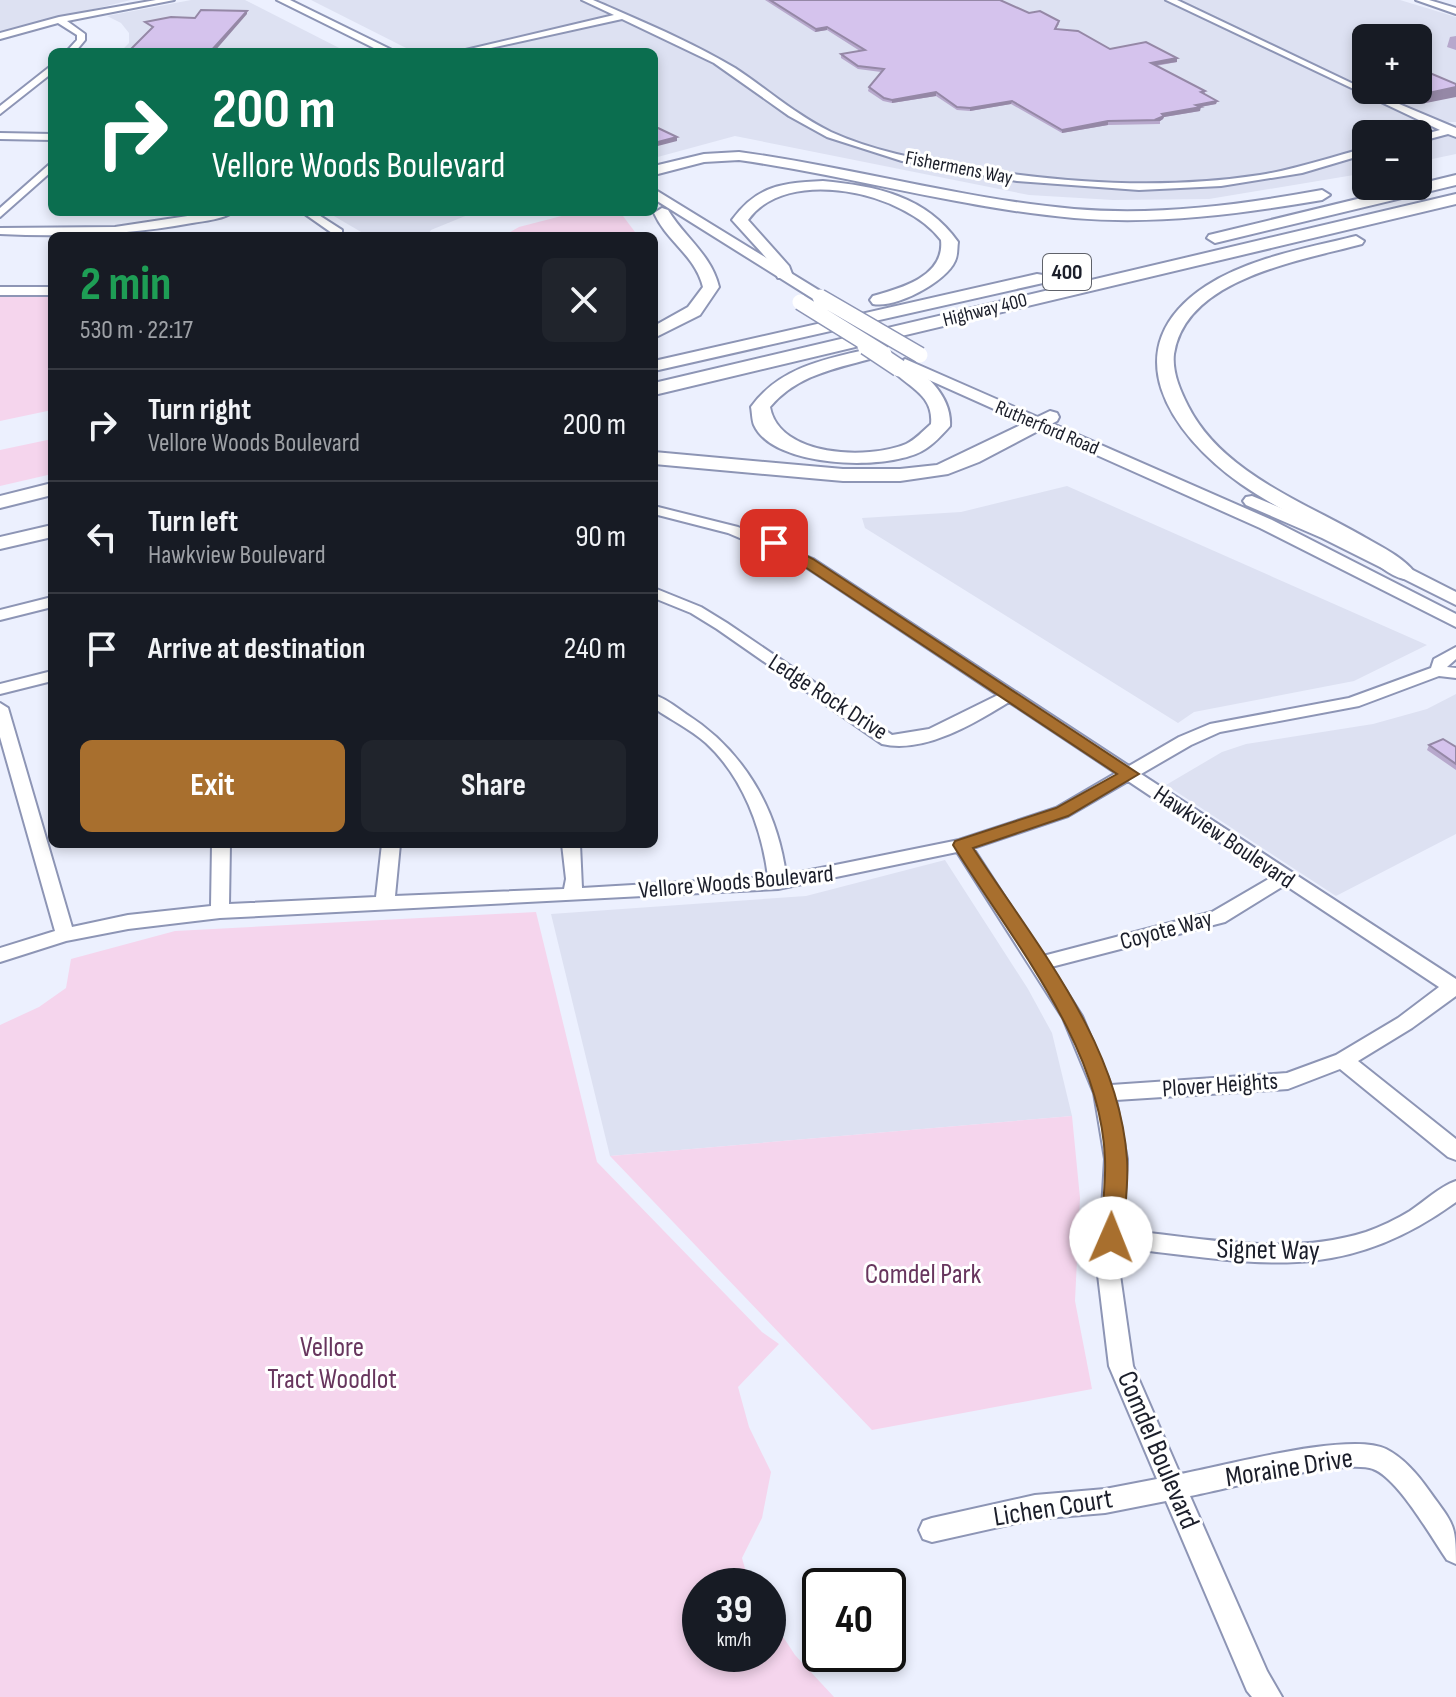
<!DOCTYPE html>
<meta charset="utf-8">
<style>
body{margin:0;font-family:"Sofia Sans Condensed",sans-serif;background:#20242c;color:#f1f3f6;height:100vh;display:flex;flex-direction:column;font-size:30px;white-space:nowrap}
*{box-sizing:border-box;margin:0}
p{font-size:26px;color:#9ea1a6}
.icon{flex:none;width:44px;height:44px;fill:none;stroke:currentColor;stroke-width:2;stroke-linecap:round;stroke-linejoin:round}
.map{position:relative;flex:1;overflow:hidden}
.panel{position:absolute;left:48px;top:232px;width:610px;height:616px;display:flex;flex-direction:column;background:#171b24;border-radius:12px;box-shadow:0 4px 12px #0003}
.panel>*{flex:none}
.guide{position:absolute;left:48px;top:48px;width:610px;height:168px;border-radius:12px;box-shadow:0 4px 12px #0003;background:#0b6e4f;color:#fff;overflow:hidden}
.buttons{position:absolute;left:1352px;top:24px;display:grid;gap:16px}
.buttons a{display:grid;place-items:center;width:80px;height:80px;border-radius:12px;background:#171b24;box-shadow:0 4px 12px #0003;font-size:40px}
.speed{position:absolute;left:682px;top:1568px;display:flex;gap:16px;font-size:40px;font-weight:700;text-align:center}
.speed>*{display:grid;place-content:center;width:104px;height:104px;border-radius:50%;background:#171b24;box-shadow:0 4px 12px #0003;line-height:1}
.speed small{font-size:20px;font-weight:400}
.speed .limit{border:4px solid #111;border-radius:12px;background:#fff;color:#111}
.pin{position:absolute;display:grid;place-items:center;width:68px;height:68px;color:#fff;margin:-34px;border-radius:16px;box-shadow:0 4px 12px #0006}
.me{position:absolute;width:88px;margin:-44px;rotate:1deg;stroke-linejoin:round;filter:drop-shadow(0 0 6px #0008)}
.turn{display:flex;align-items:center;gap:28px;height:168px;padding:0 32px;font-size:36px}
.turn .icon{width:104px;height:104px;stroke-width:2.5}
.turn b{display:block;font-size:56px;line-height:68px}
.round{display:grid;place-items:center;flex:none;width:84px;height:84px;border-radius:12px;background:#20242c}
.head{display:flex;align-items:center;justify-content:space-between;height:136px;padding:0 32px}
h1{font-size:48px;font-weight:700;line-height:60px;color:#1e9e55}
.cta{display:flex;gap:16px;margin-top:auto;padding:16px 32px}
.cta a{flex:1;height:92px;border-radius:12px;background:#a86f2e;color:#fff;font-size:32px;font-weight:700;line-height:92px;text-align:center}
.cta a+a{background:#20242c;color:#f1f3f6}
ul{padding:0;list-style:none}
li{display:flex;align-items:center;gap:24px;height:112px;padding:0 32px;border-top:2px solid #363941}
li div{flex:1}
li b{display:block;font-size:30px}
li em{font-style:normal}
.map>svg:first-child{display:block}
.built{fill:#dde1f2;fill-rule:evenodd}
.green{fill:#f5d5ed}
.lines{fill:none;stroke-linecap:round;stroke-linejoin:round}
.minor-casing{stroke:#8d95b5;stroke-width:4}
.major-casing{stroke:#8d95b5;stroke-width:4}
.highway-casing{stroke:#8d95b5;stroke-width:4}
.minor{fill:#fff;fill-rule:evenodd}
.major{fill:#fff;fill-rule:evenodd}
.highway{fill:#fff;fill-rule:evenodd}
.major-bridge-casing{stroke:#8d95b5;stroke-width:18;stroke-linecap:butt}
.highway-bridge-casing{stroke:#8d95b5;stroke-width:20;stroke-linecap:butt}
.major-bridge{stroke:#fff;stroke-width:15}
.highway-bridge{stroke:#fff;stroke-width:17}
.wall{fill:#b7a8cc}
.shaded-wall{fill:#9588a6}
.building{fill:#d5c3ed;stroke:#9588a6;stroke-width:2}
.route{fill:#a86f2e;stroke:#6d481e;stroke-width:2}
.labels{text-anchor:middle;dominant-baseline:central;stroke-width:6;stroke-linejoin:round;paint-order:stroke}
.far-street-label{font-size:20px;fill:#1b1e2a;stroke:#fff}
.shield{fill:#fff;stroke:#5f626a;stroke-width:2}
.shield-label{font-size:22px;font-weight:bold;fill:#1b1e2a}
.street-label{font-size:24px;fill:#1b1e2a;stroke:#fff}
.near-street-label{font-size:28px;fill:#1b1e2a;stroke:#fff}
.near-park-label{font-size:28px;fill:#68365e;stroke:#fff}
</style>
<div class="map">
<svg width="1456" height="1697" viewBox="0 0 1456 1697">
<rect width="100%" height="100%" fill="#ecf0fe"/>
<path class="built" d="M0,0H131L0,32Z
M191,0H245L347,52H120L129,43V33L121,23L107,16Z
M311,0H1400L1456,17V122H1448L1456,126V154L1418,162V134H1366V173L1209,199L1113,200L1029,195L735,136L654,158V52H414ZM1366,38H1418V90H1366Z
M327,212H475L431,230L427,236H368Z
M1067,486L1427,645L1354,681L1194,712L1178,723L865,528L862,518L961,512Z
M1456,694V834L1336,896L1166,785L1222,752L1246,744L1373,724L1427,709Z
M945,860L1028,989L1052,1033L1072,1116L610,1156L551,914L806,896Z"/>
<path class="green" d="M577,212H620L638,236H503L519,227Z
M52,295V410L0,421V296Z
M52,439V474L0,486V450Z
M536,912L597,1162L762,1332L779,1344L738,1387L749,1427L771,1472L762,1518L742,1558L750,1586H700V1654H768V1614L795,1655L834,1697H0V1025L39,1007L66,988L71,959L175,931Z
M1072,1116L1080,1198L1075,1301L1092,1389L872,1430L610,1156Z"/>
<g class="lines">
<g class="minor-casing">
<path id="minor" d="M156,0H174L67,21L85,34V40L75,52H66L77,40V35L58,23L0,39V33L59,17Z
M582,0H593C641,21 690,41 735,68C767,89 796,115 831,132C873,151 919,160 965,167C1063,183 1162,190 1260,175C1297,169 1331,157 1366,148V154L1302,173L1221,186L1139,190L1017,181L902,161L827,137L789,116L714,63L622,19L473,52H457L614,15Z
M1166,0H1177L1366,90L1456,128V137L1448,134L1418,142V136L1440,130Z
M1416,0H1429L1456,8V14Z
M52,65V73L0,114V106Z
M0,133L52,134V140L0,139Z
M52,162V171L0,217V208Z
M214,212H233C223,219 205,221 192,223C128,235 65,237 0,234V228L115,227Z
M302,212H314L342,230V236H330L332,233Z
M0,287H52V295H0Z
M654,506L738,527L813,559L1129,766L1179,737L1210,724L1349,698L1431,668L1434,659L1456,647V659L1447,667L1456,668V678L1439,676L1359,706L1220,732L1191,745L1141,774L1456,979V996L1412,1028L1358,1061L1456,1139V1160L1448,1157L1340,1069L1288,1089L1116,1100L1127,1159L1123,1230C1203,1238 1287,1257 1366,1232C1380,1227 1397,1219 1410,1211C1425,1201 1439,1187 1456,1181V1202C1338,1287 1255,1262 1122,1248L1120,1275L1133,1366L1180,1474C1224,1466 1350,1431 1386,1449C1404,1458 1419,1476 1430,1492C1453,1524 1456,1523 1456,1564L1447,1560C1431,1537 1398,1478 1373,1469C1345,1458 1226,1489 1190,1496L1267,1671L1282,1697H1252L1247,1691L1166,1501L1105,1513L1035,1519L932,1542L923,1539L919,1530L923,1521L932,1518L1035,1495L1105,1489L1157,1479L1109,1366L1098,1275L1105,1159L1094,1093L1063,1018L957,852L778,889L220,918L128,929L66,941L0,962V948L55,931L0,737V703L8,708L72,927L128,915L211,906L212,844H230L229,904L376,897L382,844H400L395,896L564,889L566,879L562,844H580L582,888L768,877C762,829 743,777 706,743C690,729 671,720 654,708V695C665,698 676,707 686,714C743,750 777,808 786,875L959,840L1056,808L1116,773L1009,702C975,723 924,754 882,744L717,629L691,613L654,598V588L701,607L727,623L892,735L929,729L998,695L803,565L728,533L654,514ZM1128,781L1272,877L1212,912L1043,956L973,848L1068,816ZM1285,885L1439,987L1398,1018L1336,1055L1287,1073L1111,1085L1082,1016L1051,967L1225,922Z
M52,597V607L0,620V610Z
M52,671V681L0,694V684Z"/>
</g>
<g class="major-casing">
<path id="major" d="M277,0H290L396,52H382Z
M654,189L825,294L827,297L820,301L815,300L654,199Z
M905,359L1272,520L1456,614V627L1260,528L900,367L897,364Z
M1252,496L1334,530L1456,592V605L1322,538L1246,505L1243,501L1246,497Z"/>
</g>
<g class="highway-casing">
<path id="highway" d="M739,152C851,167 961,199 1074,209C1158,216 1240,205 1322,190L1330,195L1322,200C1240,214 1158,225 1074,218C961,208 851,176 739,160L704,162L654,175V166L704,154Z
M1456,175V185L1215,243L1207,238L1209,235Z
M823,181C876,186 926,196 958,242C957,248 958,255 955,261C946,282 895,309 873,304L870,300L873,296C902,288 945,276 941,240C905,192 787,165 748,220L789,266L792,274L790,278H778L770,262L732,220C757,185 783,183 823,181Z
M1456,194V204L654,395V383Z
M662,208L668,210C684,237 711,254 719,287L700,315L654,338V326L688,307L703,287C695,255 667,242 654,213Z
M1356,236L1364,241L1362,244C1300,261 1186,278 1174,354C1172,372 1180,390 1188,406C1222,473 1304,502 1366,538C1382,547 1404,558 1415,573L1404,579C1389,576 1376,562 1363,554C1344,542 1324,532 1305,521C1283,510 1261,498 1241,484C1170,434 1112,348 1206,286C1249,258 1307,248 1356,236Z
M1037,274L1043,275L1045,279L1043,283L654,371V361Z
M864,350L873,355L870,359C833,369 796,376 770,407C779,457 868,460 906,444C915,440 923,431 931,424C934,394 907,387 890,368L899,363C926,369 952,398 950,426C943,434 932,446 922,451C886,471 773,468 754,425C752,420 752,412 751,407C778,369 821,360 864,350Z
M1050,411L1057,413L1059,417L1057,421L979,462L948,474L900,481H843L654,464V452L843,469H900L937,465Z
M52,483V495L0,508V496Z
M52,525V537L0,549V537Z"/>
</g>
<use href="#minor" class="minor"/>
<use href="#major" class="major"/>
<use href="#highway" class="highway"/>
<g class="major-bridge-casing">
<path id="major-bridge" d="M820,297L920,355
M800,302L884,354"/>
</g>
<g class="highway-bridge-casing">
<path id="highway-bridge" d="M866,346L899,368"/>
</g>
<use href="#major-bridge" class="major-bridge"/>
<use href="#highway-bridge" class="highway-bridge"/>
</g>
<path class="wall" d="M765,0H1000L1018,9L1059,24L1056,29L1110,49L1177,62L1156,66L1205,91V94L1217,101L1216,104L1200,107V111L1164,117L1163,119L1160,121V124L1108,125L1062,133L1011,104L970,111L957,110L936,96L892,103L883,101L868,91L869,87L881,72L858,69L841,58V54L860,51L827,30L815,32Z
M1456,36V50L1447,47L1450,37Z
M1456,84L1421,104L1412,101L1405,102L1378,90H1418Z
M1429,745L1456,747V770L1427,750Z"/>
<path class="shaded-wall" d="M247,11V14L214,52H210Z
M827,27V30L815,32L816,29Z
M1177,58V62L1150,66L1151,63Z
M1456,87V97L1421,104L1424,94Z
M1415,90L1412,101L1405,102L1408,92Z
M936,92V96L892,103V100Z
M1012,101L1011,104L970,111V108Z
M1217,101L1216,104L1195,108L1196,105Z
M1201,107L1200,111L1164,117L1163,119L1160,121L1157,120L1162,114Z
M1108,121V125L1062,133V130Z
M677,137V141L654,147V143Z"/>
<path class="building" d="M770,0H1000L1029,13L1040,11L1059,21L1055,29L1078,31L1110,49L1146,42L1177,58L1151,63L1205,91L1201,92L1217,101L1196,105L1201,107L1162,114L1164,116L1157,119L1160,120L1108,121L1062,130L1012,101L970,108L957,107L936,92L892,100L884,98L869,87L884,69L858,66L841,54L865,50L827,27L816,29Z
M201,10L247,11L210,52H128L153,27L145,22L171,17L195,18Z
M1418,68L1456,84V87L1424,94L1415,90L1408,92L1404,90H1418Z
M658,128L677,137L654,143V129Z
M1443,739L1456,747V764L1429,745Z"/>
<path class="route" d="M774,539L813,559L1139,774L1068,816L973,848C1034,942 1119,1042 1127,1159C1129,1184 1124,1212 1123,1238L1119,1245L1111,1248L1103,1245L1100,1238C1102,1213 1106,1185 1105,1159C1101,1045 1011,939 953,845L955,841L1056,808L1117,774L802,565L768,546V540Z"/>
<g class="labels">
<g class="far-street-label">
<text transform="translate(959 168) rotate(11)">Fishermens Way</text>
<text transform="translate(985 310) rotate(-14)">Highway 400</text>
<text transform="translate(1047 428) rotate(23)">Rutherford Road</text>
</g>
<rect class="shield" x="1043" y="254" width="48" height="36" rx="6"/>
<g class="shield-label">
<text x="1067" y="272">400</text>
</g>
<g class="street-label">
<text transform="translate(828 697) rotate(33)">Ledge Rock Drive</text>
<text transform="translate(1224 837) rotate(34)">Hawkview Boulevard</text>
<text transform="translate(736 882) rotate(-5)">Vellore Woods Boulevard</text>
<text transform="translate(1166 930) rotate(-15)">Coyote Way</text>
<text transform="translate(1220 1085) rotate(-4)">Plover Heights</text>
</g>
<g class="near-street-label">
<text transform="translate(1268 1250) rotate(1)">Signet Way</text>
<text transform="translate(1158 1450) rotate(67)">Comdel Boulevard</text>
<text transform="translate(1289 1468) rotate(-9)">Moraine Drive</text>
<text transform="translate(1053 1508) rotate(-9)">Lichen Court</text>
</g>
<g class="near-park-label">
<text x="923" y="1274">Comdel Park</text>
<text x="332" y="1347">Vellore<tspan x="332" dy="32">Tract Woodlot</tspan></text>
</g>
</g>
</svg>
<div class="buttons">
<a>+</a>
<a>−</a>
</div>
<div class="speed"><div>39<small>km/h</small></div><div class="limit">40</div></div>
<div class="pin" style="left:774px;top:543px;background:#d93025"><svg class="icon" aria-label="arrive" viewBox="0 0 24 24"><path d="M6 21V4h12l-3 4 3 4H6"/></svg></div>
<svg class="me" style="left:1111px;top:1238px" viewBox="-20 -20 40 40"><circle r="19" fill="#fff"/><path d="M0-13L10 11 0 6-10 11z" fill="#a86f2e"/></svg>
<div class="guide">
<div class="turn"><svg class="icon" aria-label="right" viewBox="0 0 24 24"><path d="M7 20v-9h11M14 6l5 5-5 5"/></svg><div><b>200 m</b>Vellore Woods Boulevard</div></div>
</div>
<section class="panel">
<div class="head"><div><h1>2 min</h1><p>530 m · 22:17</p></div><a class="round"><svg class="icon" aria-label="close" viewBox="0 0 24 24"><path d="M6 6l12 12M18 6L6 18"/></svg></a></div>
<ul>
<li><svg class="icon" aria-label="right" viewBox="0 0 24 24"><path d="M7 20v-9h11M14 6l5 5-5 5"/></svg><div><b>Turn right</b><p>Vellore Woods Boulevard</p></div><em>200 m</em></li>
<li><svg class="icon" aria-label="left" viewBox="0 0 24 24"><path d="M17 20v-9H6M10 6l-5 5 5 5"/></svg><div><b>Turn left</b><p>Hawkview Boulevard</p></div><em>90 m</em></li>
<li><svg class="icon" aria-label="arrive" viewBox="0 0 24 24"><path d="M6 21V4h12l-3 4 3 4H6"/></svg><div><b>Arrive at destination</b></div><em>240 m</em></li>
</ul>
<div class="cta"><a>Exit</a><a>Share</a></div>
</section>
</div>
